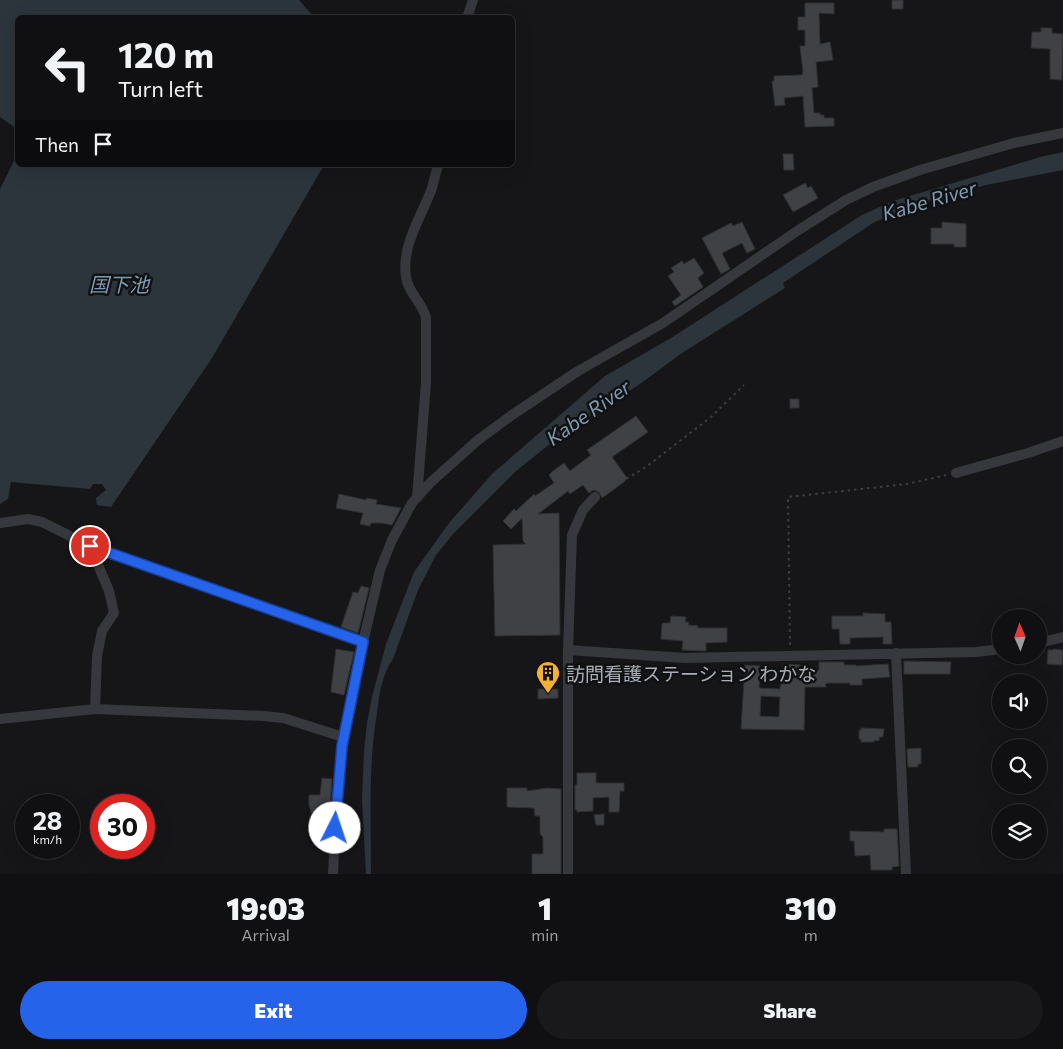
<!DOCTYPE html>
<meta charset="utf-8">
<style>
body{margin:0;font-family:Commissioner,"Noto Sans JP",sans-serif;background:#19191b;color:#f1f3f6;height:100vh;display:flex;flex-direction:column;font-size:19px;white-space:nowrap}
*{box-sizing:border-box;margin:0}
p{font-size:16px;color:#9c9d9f}
.icon{flex:none;width:28px;height:28px;fill:none;stroke:currentColor;stroke-width:2;stroke-linecap:round;stroke-linejoin:round}
.map{position:relative;height:874px;overflow:hidden}
.sheet{display:flex;flex-direction:column;background:#101012;flex:1}
.sheet>*{flex:none}
.top-card{position:absolute;left:15px;top:15px;width:500px;height:152px;border-radius:8px;box-shadow:0 5px 20px #0002,0 0 0 1px #303032;background:#101012;color:#f1f3f6;overflow:hidden}
.needle{width:32px;rotate:358deg}
.tools{position:absolute;left:992px;top:609px;display:grid;gap:10px}
.tools a{display:grid;place-items:center;width:55px;height:55px;border-radius:50%;background:#101012;box-shadow:0 5px 20px #0002,0 0 0 1px #303032;font-size:25px}
.speed{position:absolute;left:15px;top:794px;display:flex;gap:10px;font-size:25px;font-weight:700;text-align:center}
.speed>*{display:grid;place-content:center;width:65px;height:65px;border-radius:50%;background:#101012;box-shadow:0 5px 20px #0002,0 0 0 1px #303032;line-height:1}
.speed small{font-size:12px;font-weight:400}
.speed .limit{border:8px solid #d22;background:#fff;color:#111}
.pin{position:absolute;display:grid;place-items:center;width:42px;height:42px;color:#fff;margin:-21px;border:2px solid #fff;border-radius:50%;box-shadow:0 1px 5px #0007}
.me{position:absolute;width:55px;margin:-28px;rotate:4deg;stroke-linejoin:round;filter:drop-shadow(0 0 4px #0008)}
.turn{display:flex;align-items:center;gap:18px;height:105px;padding:0 20px;font-size:22px}
.turn .icon{width:65px;height:65px;stroke-width:2.5}
.turn b{display:block;font-size:35px;line-height:42px}
.then{display:flex;align-items:center;height:48px;padding:0 20px;background:#0003;gap:10px;font-size:19px}
.eta{display:flex;justify-content:space-evenly;align-items:center;height:85px;text-align:center}
.eta b{font-size:30px;font-weight:800;line-height:35px}
.action{display:flex;gap:10px;margin-top:auto;padding:10px 20px}
.action a{flex:1;height:58px;border-radius:30px;background:#2563eb;color:#fff;font-size:20px;font-weight:800;line-height:58px;text-align:center}
.action a+a{background:#19191b;color:#f1f3f6}
.map>svg:first-child{display:block}
.water{fill:#2c353c}
.building{fill:#404145;stroke:#303034;fill-rule:evenodd}
.lines{fill:none;stroke-linecap:round;stroke-linejoin:round}
.path{stroke:#3d3f44;stroke-width:2;stroke-dasharray:2.5 4;stroke-linecap:butt}
.minor{stroke:#37383d;stroke-width:10}
.route-casing{stroke:#184099;stroke-width:12}
.route{stroke:#2563eb;stroke-width:9}
.labels{text-anchor:middle;dominant-baseline:central;stroke-width:5;stroke-linejoin:round;paint-order:stroke}
.poi-label{font-size:19px;fill:#a8adb8;stroke:#111113;text-anchor:start}
.water-label{font-size:20px;font-style:italic;fill:#7f9bb3;stroke:#111113}
</style>
<div class="map">
<svg width="1063" height="874" viewBox="0 0 1063 874">
<rect width="100%" height="100%" fill="#161618"/>
<path class="water" d="M0,0H299L314,17L18,18L17,129L0,117Z
M1063,152V170L986,185L907,207L873,223L783,283L785,288L682,353L640,384L574,426L551,443L515,472L453,534L436,555L418,590L393,659C382,674 379,695 377,713C368,766 371,820 371,874H366L362,800L364,751L367,723L372,697L386,644L414,572L449,523L492,474L605,376L671,338L862,215L893,201L1044,156Z
M17,155L18,165H324L212,358L111,507L97,505L96,498L106,490L102,484H93L90,489L11,482L8,499L0,504V189Z"/>
<path class="building" d="M892,0H903V9H892Z
M805,3H834V14L819,13L820,44L830,42L833,60L816,62L818,87L812,88L814,113H820V115H824V118H834V126L805,127L803,96L784,98L785,105L775,106L772,81H774V76L802,75L803,72L800,46H805V30H798V17H805Z
M1041,28H1052V33L1063,34L1062,80L1050,79V49L1031,48L1032,32H1041Z
M783,154H793L794,170H784Z
M805,183L808,188L811,186L818,198L793,212L783,195Z
M742,222L755,249L747,253L742,243L722,253L730,269L721,274L702,238L731,223L733,226Z
M942,222L966,224V247H954V244H931V228H942Z
M694,258L704,273L698,278L703,287L675,306L672,302L681,295L668,276L674,272L671,268L682,261L684,264Z
M790,399H799V408H790Z
M636,416L648,432L612,457L627,478L624,482L602,498L599,492L593,490L589,493L583,485L570,494L568,491L538,514L559,513L560,635L495,636L493,545L526,544L523,541L522,518L511,529L503,521L514,509L516,511L534,494L535,496L554,483L549,475L553,471L564,463L570,471L591,455L587,450Z
M339,494L366,500L367,498L377,500L376,504L401,508L392,525L381,523H371L370,526L360,524L363,513L336,508Z
M361,586L369,588L358,633L341,627L353,592L358,593Z
M863,613L885,614V622H891L892,644H883V637L850,638V644H840L839,629H832V616H863Z
M671,616L686,617L685,622H689L688,625L698,626V628H727V642L706,643V651L682,650L683,641L661,639L662,624L663,623H670Z
M336,649L354,652L344,695L331,692V691Z
M1053,649L1063,650L1062,665L1047,664L1048,650H1053Z
M904,661L951,662L950,674H904Z
M819,662H844V665H856V666L888,664L890,677L862,679V685H850V683H828L825,684L826,687H805L804,730L741,729L745,665L760,666L759,688L780,689L783,664L800,665V671L819,670ZM761,696L780,697L779,717L760,716Z
M538,689H558V698L538,699Z
M861,728L884,729L883,737H879V741L874,740V742H861V739H859V730L861,731Z
M921,748V764H918V767H908L907,749Z
M577,773H596V783H624V791H620L619,812H609V797L593,798V811L577,812V810H575V785H577Z
M322,778L332,779L328,835L315,834V827L309,805V795H320Z
M507,788H527V791L547,788L561,789V874H532V854H543V837L540,834V816H535L534,808L507,807Z
M604,814V825H596L594,815Z
M884,829H897L899,866L892,867V870H871L870,855L855,856L854,841H850V831L884,832Z"/>
<g class="lines">
<path class="path" d="M604,492L646,467L711,417L744,385
M790,645L788,497L907,484L946,475"/>
<path class="minor" d="M467,18L473,0
M956,473L1028,453L1063,441
M417,498L426,383V318C423,303 408,293 406,277C401,245 422,216 432,188C434,180 436,173 438,165
M0,523L28,519L42,522L90,546L363,642
M90,546L109,591L114,613L102,631L97,656L95,709
M1039,643L1063,637
M568,650L572,535L583,510L595,497
M896,653L906,874
M0,719L95,709L264,716L283,718L343,737
M333,874L336,812L342,747L357,668L380,570L392,540L412,503L431,482L478,440L512,415L578,371L663,323L797,231L846,200L873,187L920,170L1014,143L1063,133
M568,874V650L685,658L976,652L1001,649"/>
</g>
<g class="lines">
<g class="route-casing">
<path id="route" d="M90,546L363,642L342,746L335,828"/>
</g>
<use href="#route" class="route"/>
</g>
<defs>
<g id="building-pin" transform="scale(1.25)"><path d="M0 17L-7.5 6A9.5 9.5 0 1 1 7.5 6Z" fill="#f2b134" stroke="#111113"/><path d="M-4-6H4V6H1V3H-1V6H-4ZM-2.5-4.3h1.7v1.8h-1.7ZM.8-4.3h1.7v1.8H.8ZM-2.5-1h1.7V.8h-1.7ZM.8-1h1.7V.8H.8Z" fill="#111"/></g>
</defs>
<g fill-rule="evenodd">
<use href="#building-pin" x="548" y="673"/>
</g>
<g class="labels">
<g class="poi-label">
<text x="566" y="673">訪問看護ステーション わかな</text>
</g>
<g class="water-label">
<text transform="translate(929 200) rotate(-16)">Kabe River</text>
<text x="119" y="284">国下池</text>
<text transform="translate(588 412) rotate(-35)">Kabe River</text>
</g>
</g>
</svg>
<div class="tools">
<a><svg class="needle" viewBox="-14 -14 28 28"><path d="M0-13l5 13h-10z" fill="#e53935"/><path d="M0 13l5-13h-10z" fill="#9c9d9f"/></svg></a>
<a><svg class="icon" aria-label="sound" viewBox="0 0 24 24"><path d="M4 9h4l5-4v14l-5-4H4zM17 9q2 3 0 6"/></svg></a>
<a><svg class="icon" aria-label="search" viewBox="0 0 24 24"><circle cx="10" cy="10" r="6"/><path d="M15 15l6 6"/></svg></a>
<a><svg class="icon" aria-label="layers" viewBox="0 0 24 24"><path d="M12 4l9 5-9 5-9-5zM3 14l9 5 9-5"/></svg></a>
</div>
<div class="speed"><div>28<small>km/h</small></div><div class="limit">30</div></div>
<div class="pin" style="left:90px;top:546px;background:#d93025"><svg class="icon" aria-label="arrive" viewBox="0 0 24 24"><path d="M6 21V4h12l-3 4 3 4H6"/></svg></div>
<svg class="me" style="left:335px;top:828px" viewBox="-20 -20 40 40"><circle r="19" fill="#fff"/><path d="M0-13L10 11 0 6-10 11z" fill="#2563eb"/></svg>
<div class="top-card">
<div class="turn"><svg class="icon" aria-label="left" viewBox="0 0 24 24"><path d="M17 20v-9H6M10 6l-5 5 5 5"/></svg><div><b>120 m</b>Turn left</div></div>
<div class="then">Then<svg class="icon" aria-label="arrive" viewBox="0 0 24 24"><path d="M6 21V4h12l-3 4 3 4H6"/></svg></div>
</div>
</div>
<section class="sheet">
<div class="eta">
<div><b>19:03</b><p>Arrival</p></div>
<div><b>1</b><p>min</p></div>
<div><b>310</b><p>m</p></div>
</div>
<div class="action"><a>Exit</a><a>Share</a></div>
</section>
